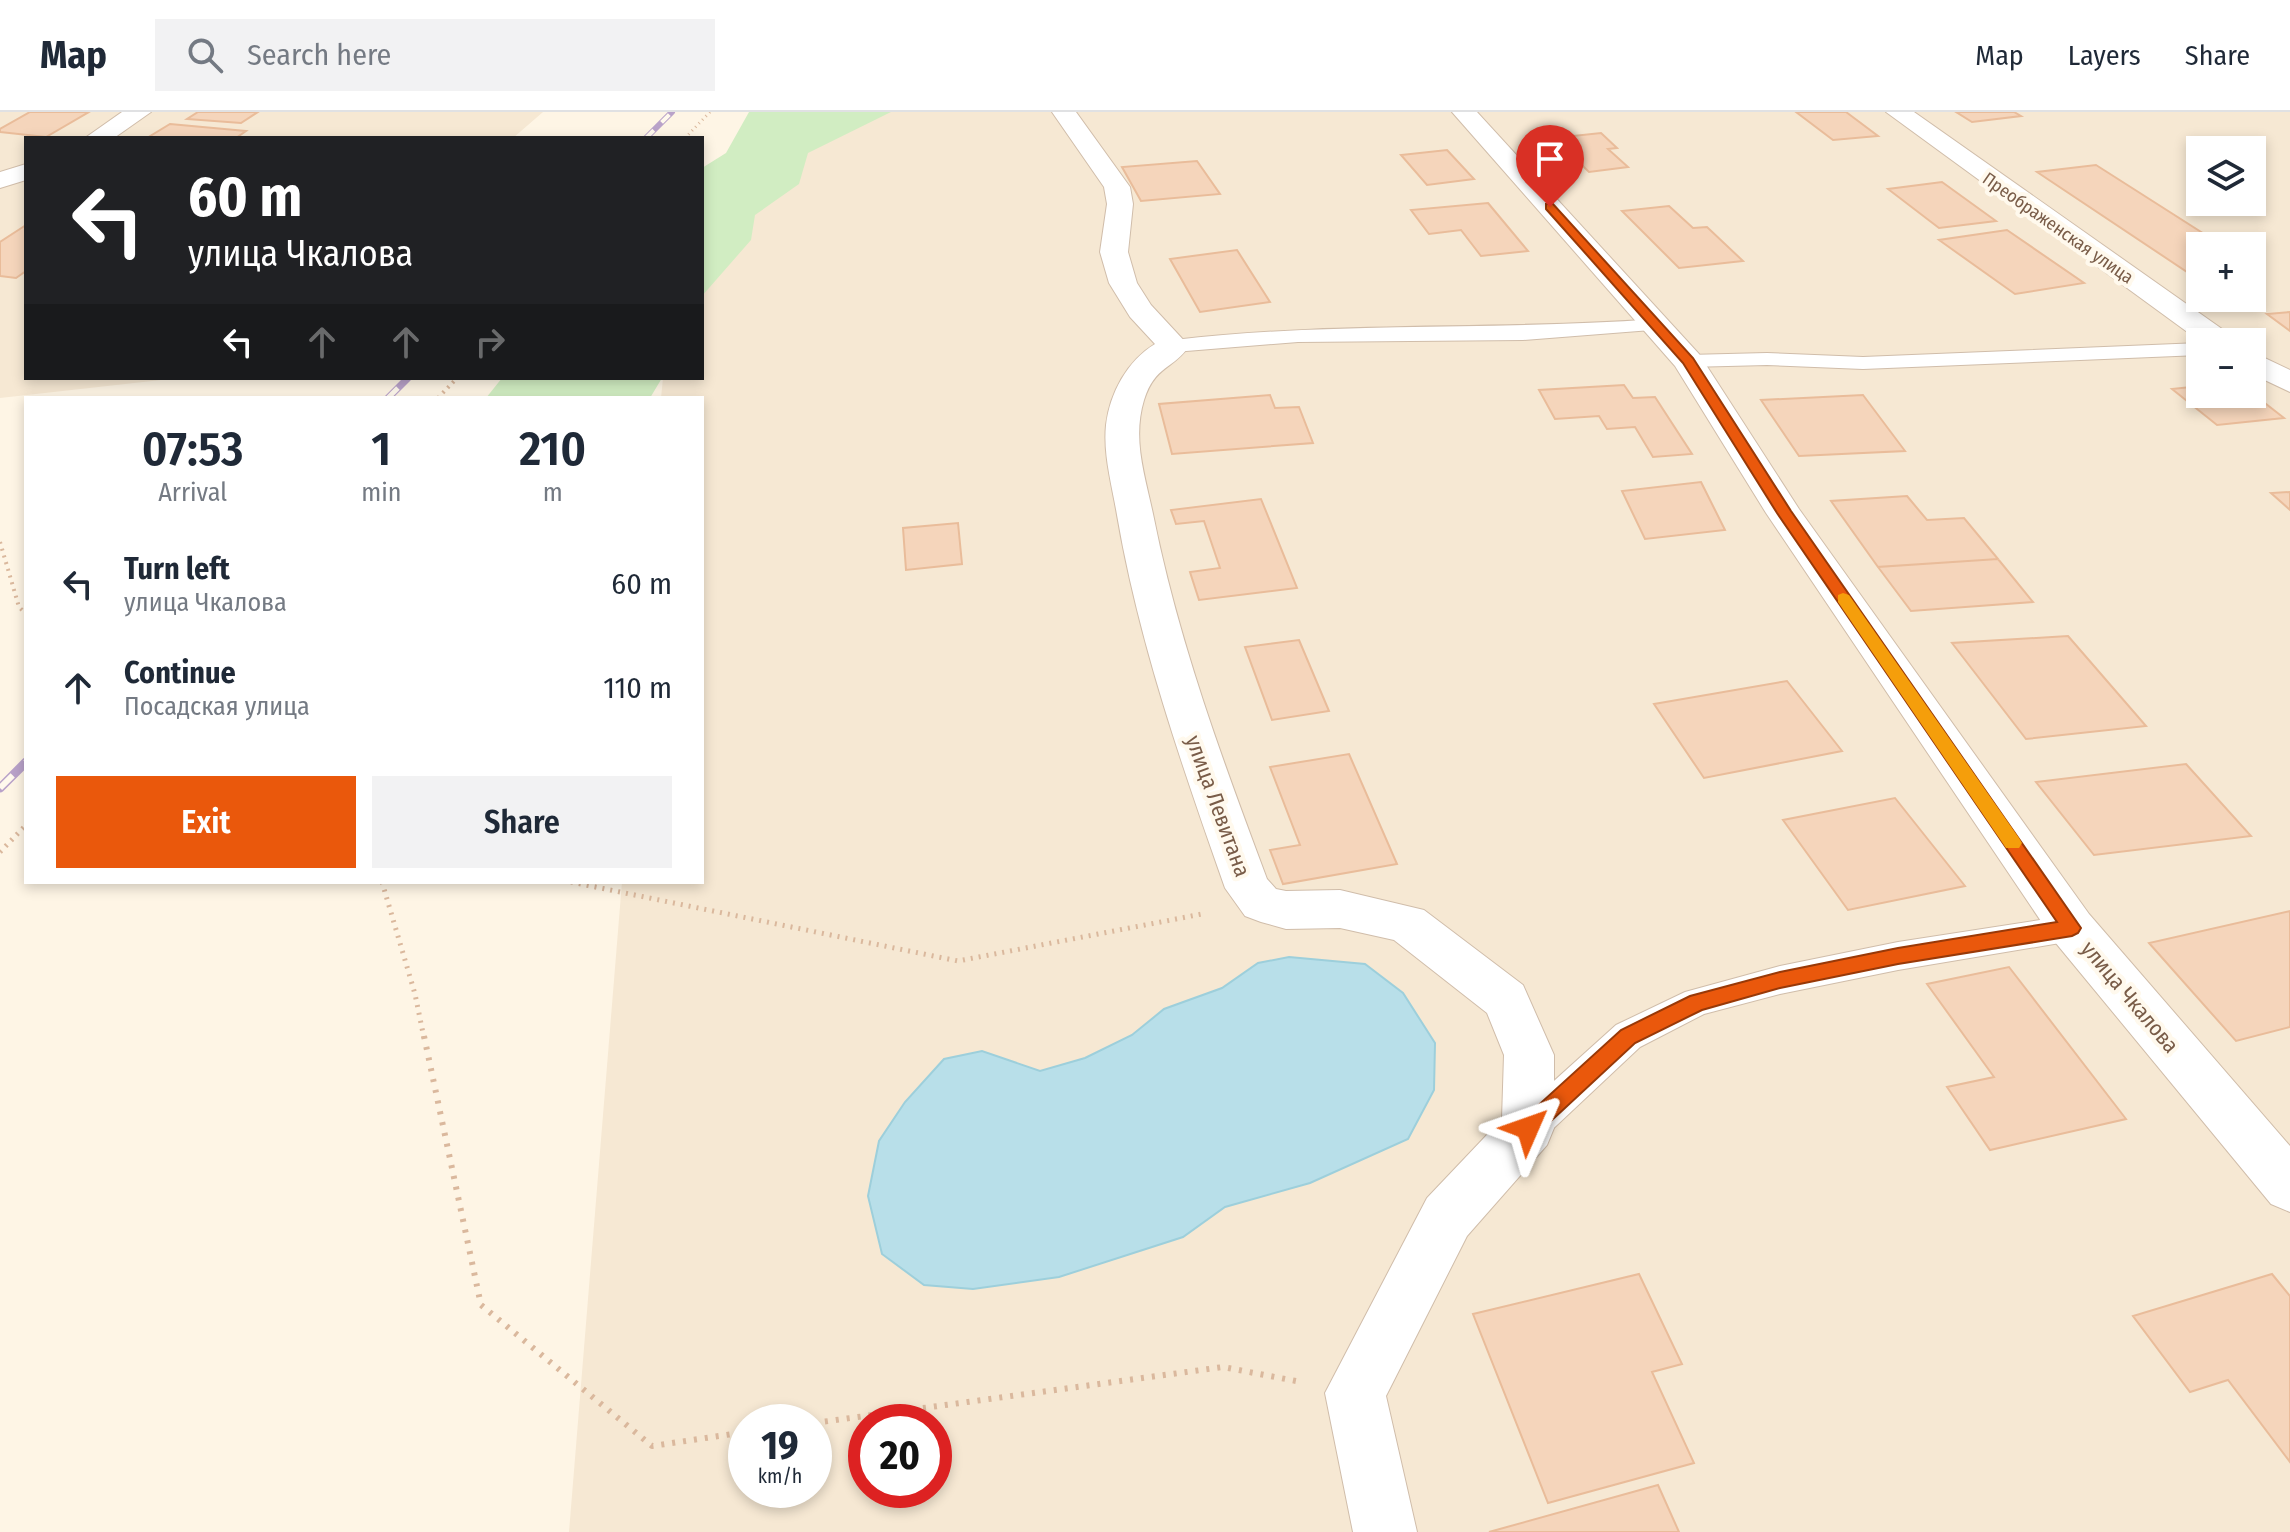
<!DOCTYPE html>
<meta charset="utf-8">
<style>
body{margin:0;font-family:"Fira Sans Condensed",sans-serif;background:#f2f2f3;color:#1f2937;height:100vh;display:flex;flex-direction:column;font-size:30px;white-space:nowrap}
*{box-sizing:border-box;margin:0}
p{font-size:26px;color:#747a83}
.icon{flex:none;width:44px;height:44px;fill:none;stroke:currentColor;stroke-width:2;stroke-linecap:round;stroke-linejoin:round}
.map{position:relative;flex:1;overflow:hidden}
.sheet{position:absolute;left:24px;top:284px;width:680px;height:488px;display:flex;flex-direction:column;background:#fff;border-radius:0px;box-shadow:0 4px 12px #0003}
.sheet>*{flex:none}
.banner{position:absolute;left:24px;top:24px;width:680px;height:244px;border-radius:0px;box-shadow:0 4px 12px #0003;background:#202124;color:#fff;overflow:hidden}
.buttons{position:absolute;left:2186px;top:24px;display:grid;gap:16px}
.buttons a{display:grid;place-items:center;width:80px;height:80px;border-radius:0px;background:#fff;box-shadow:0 4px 12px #0003;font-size:40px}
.speed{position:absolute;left:728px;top:1292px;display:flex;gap:16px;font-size:40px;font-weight:700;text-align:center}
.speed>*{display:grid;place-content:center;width:104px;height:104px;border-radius:50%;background:#fff;box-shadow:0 4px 12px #0003;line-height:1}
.speed small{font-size:20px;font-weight:400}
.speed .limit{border:12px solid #d22;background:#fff;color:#111}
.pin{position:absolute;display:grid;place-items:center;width:68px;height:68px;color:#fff;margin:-82px -34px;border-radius:50% 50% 50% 0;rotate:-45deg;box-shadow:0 0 8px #0007}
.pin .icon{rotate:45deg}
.me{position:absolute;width:88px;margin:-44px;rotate:47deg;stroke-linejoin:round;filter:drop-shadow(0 0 6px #0008)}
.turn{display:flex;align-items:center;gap:28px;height:168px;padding:0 32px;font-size:36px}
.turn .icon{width:104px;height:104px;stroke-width:2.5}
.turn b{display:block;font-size:56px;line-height:68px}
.lanes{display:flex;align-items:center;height:76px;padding:0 32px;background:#0003;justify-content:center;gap:40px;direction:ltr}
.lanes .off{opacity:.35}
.eta{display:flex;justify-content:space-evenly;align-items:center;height:136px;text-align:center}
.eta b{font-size:48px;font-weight:600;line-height:56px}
.button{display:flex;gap:16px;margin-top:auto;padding:16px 32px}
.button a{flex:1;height:92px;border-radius:0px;background:#ea580c;color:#fff;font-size:32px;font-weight:600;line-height:92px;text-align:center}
.button a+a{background:#f2f2f3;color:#1f2937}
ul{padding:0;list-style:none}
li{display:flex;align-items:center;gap:24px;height:104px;padding:0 32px}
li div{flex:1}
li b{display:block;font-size:30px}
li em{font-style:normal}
header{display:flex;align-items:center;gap:48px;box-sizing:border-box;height:112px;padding:0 40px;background:#fff;border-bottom:2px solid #e0e1e3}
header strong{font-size:38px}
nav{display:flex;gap:44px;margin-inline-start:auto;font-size:28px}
.search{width:560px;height:72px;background:#f2f2f3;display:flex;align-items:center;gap:20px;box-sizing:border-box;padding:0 28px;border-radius:0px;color:#747a83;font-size:30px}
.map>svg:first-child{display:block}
.residential{fill:#f6e8d3;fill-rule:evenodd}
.green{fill:#d1edc2}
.water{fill:#b8dfe9;stroke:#9dcfdb;stroke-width:2}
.building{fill:#f5d5bb;stroke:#e9bc9a;stroke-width:2}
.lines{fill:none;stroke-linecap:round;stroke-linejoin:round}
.service-casing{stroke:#d0bdaa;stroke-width:2}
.minor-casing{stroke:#d0bdaa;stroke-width:2}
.path-far3{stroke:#dab89d;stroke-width:3;stroke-dasharray:1 4;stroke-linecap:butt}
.path-far2{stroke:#dab89d;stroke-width:4;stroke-dasharray:2 5;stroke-linecap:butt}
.path-far1{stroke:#dab89d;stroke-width:5;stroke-dasharray:2 6;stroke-linecap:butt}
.path{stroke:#dab89d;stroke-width:6;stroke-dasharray:3 8;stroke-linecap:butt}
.service{fill:#fff;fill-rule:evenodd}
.minor{fill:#fff;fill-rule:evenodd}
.rail-far2-casing{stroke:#b9a2c9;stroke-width:6}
.rail-far1-casing{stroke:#b9a2c9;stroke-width:7}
.rail-casing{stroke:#b9a2c9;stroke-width:9}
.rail-far2{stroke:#fff9ed;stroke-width:4;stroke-dasharray:11;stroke-linecap:butt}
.rail-far1{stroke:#fff9ed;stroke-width:5;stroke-dasharray:14;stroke-linecap:butt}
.rail{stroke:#fff9ed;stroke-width:6;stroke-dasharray:18;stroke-linecap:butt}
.route{fill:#ea580c;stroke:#983908;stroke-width:2}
.slow{fill:#f59e0b}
.labels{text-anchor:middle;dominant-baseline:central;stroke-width:8;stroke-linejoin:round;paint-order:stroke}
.far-street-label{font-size:18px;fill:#795c48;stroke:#fff9ed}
.street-label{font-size:22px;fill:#795c48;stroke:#fff9ed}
</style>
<header>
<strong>Map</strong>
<div class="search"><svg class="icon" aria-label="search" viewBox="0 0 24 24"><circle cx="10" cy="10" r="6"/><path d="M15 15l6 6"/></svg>Search here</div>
<nav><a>Map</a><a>Layers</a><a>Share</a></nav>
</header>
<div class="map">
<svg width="2290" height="1420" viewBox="0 0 2290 1420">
<rect width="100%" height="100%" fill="#fef5e5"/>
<path class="residential" d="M0,0H543L513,26H26V266H179L0,286Z
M783,0H2290V1420H569L622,770H702V286H661L663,266H702V93ZM2200,38H2252V90H2200ZM2200,134H2252V186H2200ZM2200,230H2252V282H2200ZM746,1310H814V1378H746ZM866,1310H934V1378H866Z"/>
<path class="green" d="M749,0H891L808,41L799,72L755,103L751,128L702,184V56L726,41Z
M502,266H662L650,286H486Z"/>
<path class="water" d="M1289,845L1365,852L1403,881L1435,931L1434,978L1408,1027L1310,1071L1225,1095L1183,1125L1059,1165L973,1177L924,1173L882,1142L868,1084L879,1029L905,990L944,947L982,939L1040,959L1085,946L1132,923L1164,897L1222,876L1258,851Z"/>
<path class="building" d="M30,0H89L46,25L0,20V17Z
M198,0H258L241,11L187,7Z
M1796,0H1846L1878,24L1833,28Z
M1956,0H2014L2021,4L1972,10Z
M170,12L246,19L236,26H147Z
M1601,21L1617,36L1608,37L1628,55L1589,60L1554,26Z
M1447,38L1474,67L1427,73L1401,43Z
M1197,49L1220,82L1141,89L1122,55Z
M2096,53L2223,134H2200V164H2193L2037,60Z
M1942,70L1996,109L1939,116L1888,77Z
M1488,91L1528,139L1481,144L1461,118L1429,122L1411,98Z
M1669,94L1693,116L1707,115L1743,149L1679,156L1622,99Z
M26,113V159L16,166L0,164V130Z
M2007,118L2084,171L2015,182L1939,128Z
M1237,138L1270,190L1200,200L1170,147Z
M2290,200V219L2267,202Z
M1624,273L1633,286L1655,285L1692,342L1653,345L1635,315L1607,317L1599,304L1555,307L1539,278Z
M2200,274V282L2252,281L2284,306L2217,313L2172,277Z
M1270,283L1275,296L1299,295L1313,331L1172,342L1159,292Z
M1863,283L1905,339L1799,344L1761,288Z
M1701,370L1725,418L1645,427L1622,379Z
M2290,380V398L2271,381Z
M1907,384L1927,408L1964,406L1998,447L1878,455L1831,389Z
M1261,387L1297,476L1199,488L1190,460L1220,456L1204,409L1176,412L1171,398Z
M958,411L962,452L906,458L903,416Z
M1998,447L2033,490L1911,499L1878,455Z
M2068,524L2146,614L2026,627L1952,531Z
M1299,528L1329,599L1272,608L1245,535Z
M1787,569L1842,639L1704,666L1654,592Z
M1349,642L1397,752L1283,772L1270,738L1300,733L1270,655Z
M2186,652L2251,724L2094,743L2036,670Z
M1895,686L1965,774L1848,798L1783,708Z
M2290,799V915L2236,929L2149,831Z
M2009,855L2126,1007L1990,1038L1947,975L1994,965L1927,872Z
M1639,1162L1682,1252L1652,1260L1694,1351L1548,1391L1473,1202Z
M2272,1162L2290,1184V1350L2228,1268L2190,1280L2133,1204Z
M1658,1373L1679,1420H1489Z"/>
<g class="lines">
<g class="service-casing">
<path id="service" d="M1657,207L1667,213L1664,217L1523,228L1298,230L1174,240L1164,234L1174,228C1334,209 1496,219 1657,207Z
M2200,231V243L1863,257L1767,253L1688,255L1677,249L1688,243L1767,241L1863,245Z
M2072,803L2083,807L2088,816L2083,825L2072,829L1898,858L1780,882L1704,902L1640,935L1541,1028L1528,1032L1515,1028L1510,1016L1515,1004L1616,913L1685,880L1780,854L1898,830Z"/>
</g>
<g class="minor-casing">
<path id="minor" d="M122,0H151L114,26H85Z
M1052,0H1076L1130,75L1133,92L1128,140L1137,171L1151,193L1189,234C1174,257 1155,253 1144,288C1132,327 1145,364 1153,402C1178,528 1222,647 1267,767L1276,777L1286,779L1340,778L1424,798L1523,873L1554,943V1016L1547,1033L1467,1124L1386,1284L1417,1420H1353L1325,1281L1427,1086L1502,1007L1504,943L1487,901L1394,828L1340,816L1286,817L1261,810L1245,804L1225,776C1182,654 1139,531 1117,403C1112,373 1103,343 1106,313C1110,281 1127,249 1155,232L1130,205L1109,171L1100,140L1107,92L1104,75Z
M1452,0H1477L1699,242L1799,397L2089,802L2290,1034V1100L2271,1092L2055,830L1766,401L1675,254Z
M1886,0H1914L2232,224L2236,230H2201Z
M26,52V68L0,76V60Z
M2252,240L2290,258V280L2252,262Z"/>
</g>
<path class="path-far3" d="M685,26L710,0"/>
<path class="path-far2" d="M438,286L457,266
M0,430L19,495L26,502"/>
<path class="path-far1" d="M0,740L26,713
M382,770L415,882L424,926
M571,770L958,849L1202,802"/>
<path class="path" d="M424,924L481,1193L652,1334L746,1320
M814,1311L1223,1255L1296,1269"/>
<use href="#service" class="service"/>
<use href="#minor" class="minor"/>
<g class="rail-far2-casing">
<path id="rail-far2" d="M646,26L672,0"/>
</g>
<g class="rail-far1-casing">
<path id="rail-far1" d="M388,286L408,266"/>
</g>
<g class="rail-casing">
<path id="rail" d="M0,676L26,650"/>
</g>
<use href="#rail-far2" class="rail-far2"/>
<use href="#rail-far1" class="rail-far1"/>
<use href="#rail" class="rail"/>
</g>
<path class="route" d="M1546,92H1553L1693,246L1791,399L2081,816L2078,821L2072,824L1898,852L1780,876L1702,898L1635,931L1536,1023L1528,1026L1521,1023L1518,1016L1521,1009L1621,918L1690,884L1780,860L1898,836L2057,810L1777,401L1683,251L1546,97Z"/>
<path class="slow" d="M1843,481L1849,483L2019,726L2022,731L2019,736H2006L1838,490V483Z"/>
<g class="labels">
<g class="far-street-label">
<text transform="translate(2058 116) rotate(35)">Преображенская улица</text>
</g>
<g class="street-label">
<text transform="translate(1218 694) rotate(70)">улица Левитана</text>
<text transform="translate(2130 885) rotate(50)">улица Чкалова</text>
</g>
</g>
</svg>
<div class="buttons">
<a><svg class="icon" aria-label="layers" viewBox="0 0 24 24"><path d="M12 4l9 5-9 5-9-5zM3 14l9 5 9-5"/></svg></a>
<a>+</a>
<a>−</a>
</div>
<div class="speed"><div>19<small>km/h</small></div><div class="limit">20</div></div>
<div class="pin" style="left:1550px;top:95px;background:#d93025"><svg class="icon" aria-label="arrive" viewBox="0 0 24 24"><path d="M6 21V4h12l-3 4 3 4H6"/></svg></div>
<svg class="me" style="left:1528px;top:1016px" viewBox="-20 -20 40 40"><path d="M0-17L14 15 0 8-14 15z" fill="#ea580c" stroke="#fff" stroke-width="4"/></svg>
<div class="banner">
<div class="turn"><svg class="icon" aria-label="left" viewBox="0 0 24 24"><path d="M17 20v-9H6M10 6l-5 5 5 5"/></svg><div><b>60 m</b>улица Чкалова</div></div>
<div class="lanes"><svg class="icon" aria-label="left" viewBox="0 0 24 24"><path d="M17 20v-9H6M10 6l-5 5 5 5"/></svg><svg class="icon off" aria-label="ahead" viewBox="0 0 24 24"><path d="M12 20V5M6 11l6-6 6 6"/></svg><svg class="icon off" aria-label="ahead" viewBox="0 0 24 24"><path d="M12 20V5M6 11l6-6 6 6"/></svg><svg class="icon off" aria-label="right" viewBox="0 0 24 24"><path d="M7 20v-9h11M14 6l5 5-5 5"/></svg></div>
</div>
<section class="sheet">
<div class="eta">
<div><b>07:53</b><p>Arrival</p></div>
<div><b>1</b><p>min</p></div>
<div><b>210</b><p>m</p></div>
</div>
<ul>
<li><svg class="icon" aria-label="left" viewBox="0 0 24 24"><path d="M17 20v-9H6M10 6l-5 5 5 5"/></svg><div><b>Turn left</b><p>улица Чкалова</p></div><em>60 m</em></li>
<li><svg class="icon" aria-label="ahead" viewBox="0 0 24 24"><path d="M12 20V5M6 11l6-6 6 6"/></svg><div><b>Continue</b><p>Посадская улица</p></div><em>110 m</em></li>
</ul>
<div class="button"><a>Exit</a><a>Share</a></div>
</section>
</div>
